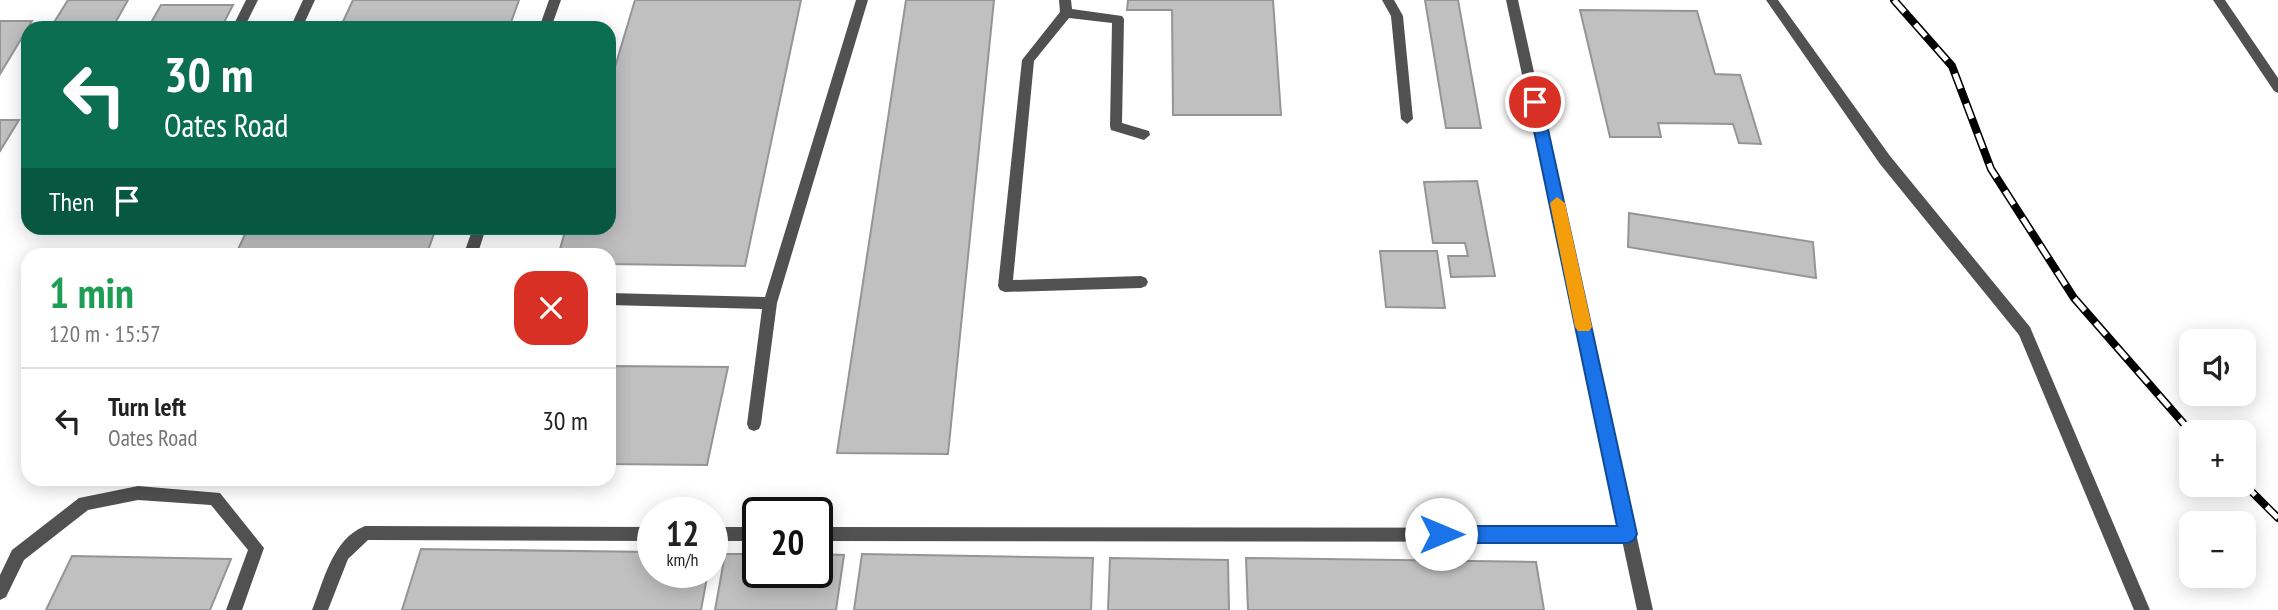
<!DOCTYPE html>
<meta charset="utf-8">
<style>
body{margin:0;font-family:"PT Sans Narrow",sans-serif;background:#f6f6f6;color:#222;height:100vh;display:flex;flex-direction:column;font-size:26px;white-space:nowrap}
*{box-sizing:border-box;margin:0}
p{font-size:23px;color:#767676}
.icon{flex:none;width:38px;height:38px;fill:none;stroke:currentColor;stroke-width:2;stroke-linecap:round;stroke-linejoin:round}
.map{position:relative;flex:1;overflow:hidden}
.side{position:absolute;left:21px;top:248px;width:595px;height:238px;display:flex;flex-direction:column;background:#fff;border-radius:21px;box-shadow:0 4px 18px #0003}
.side>*{flex:none}
.top-card{position:absolute;left:21px;top:21px;width:595px;height:214px;border-radius:21px;box-shadow:0 4px 18px #0003;background:#0b6e4f;color:#fff;overflow:hidden}
.controls{position:absolute;left:2179px;top:329px;display:grid;gap:14px}
.controls a{display:grid;place-items:center;width:77px;height:77px;border-radius:14px;background:#fff;box-shadow:0 4px 18px #0003;font-size:35px}
.speed{position:absolute;left:637px;top:497px;display:flex;gap:14px;font-size:35px;font-weight:700;text-align:center}
.speed>*{display:grid;place-content:center;width:91px;height:91px;border-radius:50%;background:#fff;box-shadow:0 4px 18px #0003;line-height:1}
.speed small{font-size:18px;font-weight:400}
.speed .limit{border:4px solid #111;border-radius:10px;background:#fff;color:#111}
.pin{position:absolute;display:grid;place-items:center;width:60px;height:60px;color:#fff;margin:-30px;border:4px solid #fff;border-radius:50%;box-shadow:0 2px 7px #0007}
.me{position:absolute;width:77px;margin:-38px;rotate:90deg;stroke-linejoin:round;filter:drop-shadow(0 0 5px #0008)}
.turn{display:flex;align-items:center;gap:24px;height:147px;padding:0 28px;font-size:32px}
.turn .icon{width:91px;height:91px;stroke-width:2.5}
.turn b{display:block;font-size:49px;line-height:60px}
.then{display:flex;align-items:center;height:66px;padding:0 28px;background:#0003;gap:14px;font-size:26px}
.round{display:grid;place-items:center;flex:none;width:74px;height:74px;border-radius:21px;background:#f6f6f6}
.headline{display:flex;align-items:center;justify-content:space-between;height:119px;padding:0 28px}
h1{font-size:42px;font-weight:700;line-height:52px;color:#1e9e55}
ul{padding:0;list-style:none}
li{display:flex;align-items:center;gap:21px;height:105px;padding:0 28px;border-top:2px solid #e0e0e0}
li div{flex:1}
li b{display:block;font-size:26px}
li em{font-style:normal}
.map>svg:first-child{display:block}
.building{fill:#c0c0c0;stroke:#959595;stroke-width:2}
.lines{fill:none;stroke-linecap:round;stroke-linejoin:round}
.lane{fill:#515151;fill-rule:evenodd}
.street{fill:#515151;fill-rule:evenodd}
.rail-casing{stroke:#000;stroke-width:8}
.rail{stroke:#fff;stroke-width:5;stroke-dasharray:16;stroke-linecap:butt}
.route{fill:#1a73e8;stroke:#114b97;stroke-width:2}
.slow{fill:#f59e0b}
</style>
<div class="map">
<svg width="2278" height="610" viewBox="0 0 2278 610">
<rect width="100%" height="100%" fill="#fff"/>
<path class="building" d="M68,0H128L114,25L53,24Z
M353,0H519L509,28H340Z
M635,0H801L745,266L609,264V256H558L566,228H609V87Z
M906,0H994L948,454L837,453Z
M1128,0H1273L1281,115H1173L1172,10H1127Z
M1425,0H1458L1481,128H1446Z
M161,5H233L221,28H148Z
M1580,10L1697,11L1715,74L1740,75L1761,144L1739,143L1733,124L1658,123L1661,137H1610Z
M0,21H32L0,74Z
M0,120H19L0,151Z
M1477,181L1495,276L1451,277L1448,256H1468L1465,243H1433L1424,182Z
M1629,213L1813,242L1816,278L1628,247Z
M248,228H436L426,256H235Z
M1380,251H1437L1445,308L1386,307Z
M609,366L728,367L707,465L609,464Z
M421,549L653,552V572H708L701,610H402Z
M725,554H758V572H817V554L844,555L836,610H715Z
M862,554L1093,558L1091,610H854Z
M72,556L231,559L210,610H46Z
M1110,558L1228,560L1229,610H1108Z
M1246,558L1536,562L1544,610H1248Z"/>
<g class="lines">
<path class="lane" d="M246,0H258L244,28H232Z
M303,0H315L302,28H290Z
M549,0H561L551,28H539Z
M856,0H868L777,303L761,424L759,429L754,431L749,429L747,424L762,309L609,305V293L765,297Z
M1059,0H1071L1072,9L1122,16L1124,19L1122,123L1149,131L1150,135L1144,140L1111,130L1110,126L1112,23L1069,18L1034,61L1013,280L1141,276L1146,278L1148,282L1146,286L1141,288L1005,292L1000,290L998,286L1022,60L1060,12Z
M1382,0H1394L1403,16L1413,119L1407,124L1401,119L1391,16Z
M1766,0H1778L1890,156L2030,327L2150,610H2134L2019,335L1880,164Z
M2213,0H2225L2278,78V93L2274,91Z
M473,228H486L477,256H463Z
M138,486L220,493L264,548L242,610H226L248,550L211,505L138,500L88,510L24,560L6,597L0,600V575L12,550L79,498Z
M365,526L653,527V541L368,540L348,559L328,610H312C324,581 332,539 365,526Z
M712,527H758V541H712Z
M817,527L1628,528L1633,530L1636,535L1633,540L1628,542L817,541Z"/>
<path class="street" d="M1506,0H1518L1653,610H1637Z"/>
<g class="rail-casing">
<path id="rail" d="M1894,0L1952,66L1991,169L2074,298L2191,432
M2244,484L2278,518"/>
</g>
<use href="#rail" class="rail"/>
</g>
<path class="route" d="M1535,96L1542,102L1637,534L1634,540L1628,543H1441L1435,540L1433,534L1435,528L1441,526H1617L1528,102Z"/>
<path class="slow" d="M1557,197L1565,203L1592,327L1589,331H1578L1575,327L1550,203Z"/>
</svg>
<div class="controls">
<a><svg class="icon" aria-label="sound" viewBox="0 0 24 24"><path d="M4 9h4l5-4v14l-5-4H4zM17 9q2 3 0 6"/></svg></a>
<a>+</a>
<a>−</a>
</div>
<div class="speed"><div>12<small>km/h</small></div><div class="limit">20</div></div>
<div class="pin" style="left:1535px;top:102px;background:#d93025"><svg class="icon" aria-label="arrive" viewBox="0 0 24 24"><path d="M6 21V4h12l-3 4 3 4H6"/></svg></div>
<svg class="me" style="left:1441px;top:534px" viewBox="-20 -20 40 40"><circle r="19" fill="#fff"/><path d="M0-13L10 11 0 6-10 11z" fill="#1a73e8"/></svg>
<div class="top-card">
<div class="turn"><svg class="icon" aria-label="left" viewBox="0 0 24 24"><path d="M17 20v-9H6M10 6l-5 5 5 5"/></svg><div><b>30 m</b>Oates Road</div></div>
<div class="then">Then<svg class="icon" aria-label="arrive" viewBox="0 0 24 24"><path d="M6 21V4h12l-3 4 3 4H6"/></svg></div>
</div>
<section class="side">
<div class="headline"><div><h1>1 min</h1><p>120 m · 15:57</p></div><a class="round" style="background:#d93025;color:#fff"><svg class="icon" aria-label="close" viewBox="0 0 24 24"><path d="M6 6l12 12M18 6L6 18"/></svg></a></div>
<ul>
<li><svg class="icon" aria-label="left" viewBox="0 0 24 24"><path d="M17 20v-9H6M10 6l-5 5 5 5"/></svg><div><b>Turn left</b><p>Oates Road</p></div><em>30 m</em></li>
</ul>
</section>
</div>
